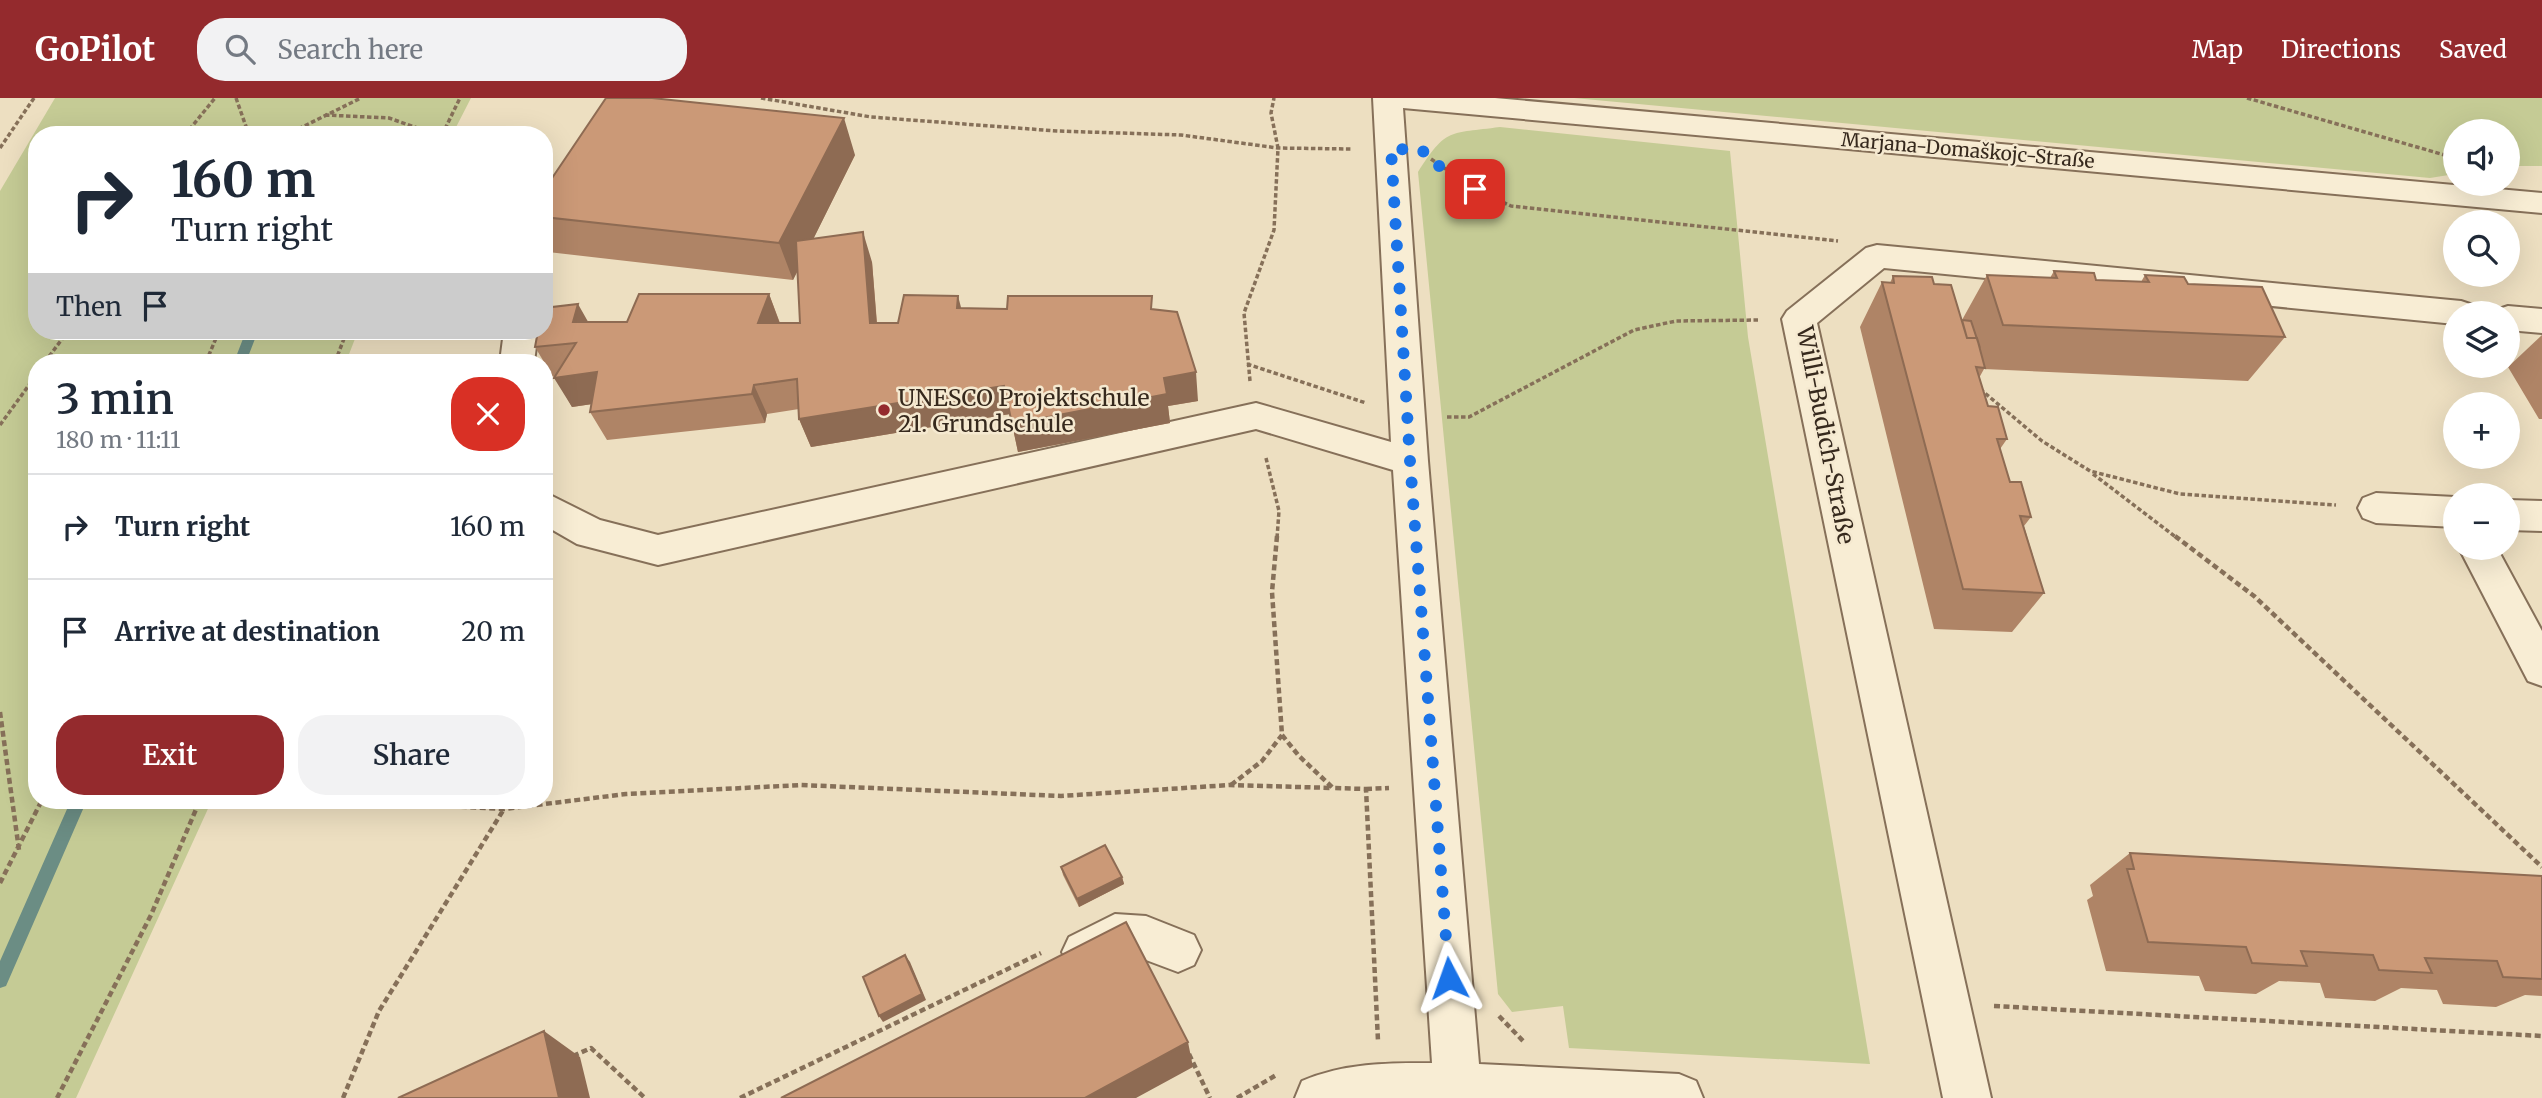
<!DOCTYPE html>
<meta charset="utf-8">
<style>
body{margin:0;font-family:Merriweather,serif;background:#f2f2f3;color:#1f2937;height:100vh;display:flex;flex-direction:column;font-size:26px;white-space:nowrap}
*{box-sizing:border-box;margin:0}
p{font-size:23px;color:#747a83}
.icon{flex:none;width:38px;height:38px;fill:none;stroke:currentColor;stroke-width:2;stroke-linecap:round;stroke-linejoin:round}
.map{position:relative;flex:1;overflow:hidden}
.sheet{position:absolute;left:28px;top:256px;width:525px;height:455px;display:flex;flex-direction:column;background:#fff;border-radius:28px;box-shadow:0 7px 28px #0002}
.sheet>*{flex:none}
.top-card{position:absolute;left:28px;top:28px;width:525px;height:214px;border-radius:28px;box-shadow:0 7px 28px #0002;background:#fff;color:#1f2937;overflow:hidden}
.tools{position:absolute;left:2443px;top:21px;display:grid;gap:14px}
.tools a{display:grid;place-items:center;width:77px;height:77px;border-radius:50%;background:#fff;box-shadow:0 7px 28px #0002;font-size:35px}
.pin{position:absolute;display:grid;place-items:center;width:60px;height:60px;color:#fff;margin:-30px;border-radius:14px;box-shadow:0 4px 10px #0006}
.me{position:absolute;width:77px;margin:-38px;rotate:356deg;stroke-linejoin:round;filter:drop-shadow(0 0 5px #0008)}
.turn{display:flex;align-items:center;gap:24px;height:147px;padding:0 28px;font-size:32px}
.turn .icon{width:91px;height:91px;stroke-width:2.5}
.turn b{display:block;font-size:49px;line-height:60px}
.then{display:flex;align-items:center;height:66px;padding:0 28px;background:#0003;gap:14px;font-size:26px}
.round{display:grid;place-items:center;flex:none;width:74px;height:74px;border-radius:28px;background:#f2f2f3}
.head{display:flex;align-items:center;justify-content:space-between;height:119px;padding:0 28px}
h1{font-size:42px;font-weight:600;line-height:52px}
.action{display:flex;gap:14px;margin-top:auto;padding:14px 28px}
.action a{flex:1;height:80px;border-radius:28px;background:#942a2d;color:#fff;font-size:28px;font-weight:600;line-height:80px;text-align:center}
.action a+a{background:#f2f2f3;color:#1f2937}
ul{padding:0;list-style:none}
li{display:flex;align-items:center;gap:21px;height:105px;padding:0 28px;border-top:2px solid #e0e1e3}
li div{flex:1}
li b{display:block;font-size:26px}
li em{font-style:normal}
header{display:flex;align-items:center;gap:42px;box-sizing:border-box;height:98px;padding:0 35px;background:#942a2d;color:#fff}
header strong{font-size:33px}
nav{display:flex;gap:38px;margin-inline-start:auto;font-size:24px}
.search{width:490px;height:63px;background:#f2f2f3;display:flex;align-items:center;gap:18px;box-sizing:border-box;padding:0 24px;border-radius:28px;color:#747a83;font-size:26px}
.map>svg:first-child{display:block}
.green{fill:#c5cb95}
.lines{fill:none;stroke-linecap:round;stroke-linejoin:round}
.stream{fill:#6b8d84;fill-rule:evenodd}
.minor-casing{stroke:#867059;stroke-width:4}
.path-far1{stroke:#867059;stroke-width:3.5;stroke-dasharray:4.5 2.5;stroke-linecap:butt}
.path{stroke:#867059;stroke-width:4.5;stroke-dasharray:6 3.5;stroke-linecap:butt}
.minor{fill:#f8edd4;fill-rule:evenodd}
.wall{fill:#af8466}
.shaded-wall{fill:#8e6b53}
.building{fill:#cb9977;stroke:#8e6b53;stroke-width:2}
.route{stroke:#1a73e8;stroke-width:12;stroke-dasharray:0 21.6}
.poi-dot{fill:#942a2d;stroke:#f5e9d0;stroke-width:2.5}
.labels{text-anchor:middle;dominant-baseline:central;stroke-width:5;stroke-linejoin:round;paint-order:stroke}
.far-street-label{font-size:19px;fill:#36291d;stroke:#f5e9d0}
.poi-label{font-size:23px;fill:#36291d;stroke:#f5e9d0;text-anchor:start}
.street-label{font-size:23px;fill:#36291d;stroke:#f5e9d0}
</style>
<header>
<strong>GoPilot</strong>
<div class="search"><svg class="icon" aria-label="search" viewBox="0 0 24 24"><circle cx="10" cy="10" r="6"/><path d="M15 15l6 6"/></svg>Search here</div>
<nav><a>Map</a><a>Directions</a><a>Saved</a></nav>
</header>
<div class="map">
<svg width="2542" height="1000" viewBox="0 0 2542 1000">
<rect width="100%" height="100%" fill="#eddfc1"/>
<path class="green" d="M55,0H471L452,37H37V233H358L346,264H37V702H212L76,1000H0V93Z
M1574,0H2542V68H2508V33H2455V76L2430,80Z
M1500,29L1730,53L1748,239L1870,966L1569,950L1563,908L1512,914L1498,896L1418,74C1447,29 1449,36 1500,29Z"/>
<g class="lines">
<path class="stream" d="M246,233H258L246,264H234Z
M71,702H87L6,888L0,890V863Z"/>
<g class="minor-casing">
<path id="minor" d="M1373,0H1495L2542,95V115L1403,10L1428,363L1479,966L1679,976L1696,983L1703,1000H1295L1302,983C1345,965 1386,965 1432,965L1393,372L1256,331L658,467L577,446L544,427V394L600,422L658,437L1256,305L1391,344Z
M1877,147L2461,203L2473,207L2478,215H2455V226L1884,170L1817,225L1991,1000H1943L1782,221L1787,213L1866,150Z
M2508,208L2542,211V235L2508,232V215H2494L2496,212Z
M504,233H538L534,264H500Z
M2376,395L2455,399V429L2376,425L2363,420L2358,410L2363,400Z
M2508,402L2542,403V433L2508,432Z
M2459,450H2497L2542,533V588L2528,583Z
M1115,816L1146,818L1194,837L1201,852L1194,867L1178,874L1146,862L1119,860L1085,876L1069,869L1062,854L1069,839Z"/>
</g>
<path class="path-far1" d="M236,0L249,37
M761,0L871,19L1057,33L1181,37L1278,50L1352,51
M2247,0L2455,60
M325,17L389,20L437,37
M185,37L215,0
M286,37L361,0
M442,37L460,0
M0,50L34,0
M1431,61L1475,91L1511,108L1838,143
M45,264L68,233
M206,264L219,233
M335,264L347,233
M1247,266L1366,305
M1250,283L1244,215L1274,132L1278,50L1271,15L1274,0
M1980,291L2042,343L2090,373L2180,396L2336,407
M1447,319H1469L1634,232L1676,223L1759,222
M0,327L37,276
M1266,360L1279,413L1277,440
M2093,376L2177,440"/>
<path class="path" d="M1277,438L1272,494L1282,637L1299,658L1333,690L1366,691L1378,943
M2175,438L2254,498L2542,769
M0,614L19,752
M1231,687L1262,663L1282,637
M1366,691L1389,690
M328,702L504,711L626,696L801,687L1061,698L1230,687L1333,690
M0,785L42,702
M1994,908L2542,938
M1499,918L1524,944
M1189,956L1210,1000
M573,958L591,950L645,1000
M57,1000L151,817L200,702
M343,1000L379,913L504,711
M740,1000L1041,855
M1237,1000L1278,976"/>
<use href="#minor" class="minor"/>
</g>
<path class="wall" d="M855,57L813,141L872,164L877,225H898L961,210L1153,211L1198,303L1168,308L1170,325L1018,354L1010,316L811,349L799,321V311L767,316L765,325L607,342L590,314L592,306L572,309L555,278L553,279L535,249L588,224H627L769,196L780,225H800L798,172L793,182L548,154L544,148V92Z
M2054,173L2096,182L2141,184L2145,177L2188,186L2285,239L2248,283L1984,271L1979,280L1988,308L2007,341L2000,351L2010,384L2031,419L2024,428L2044,495L2012,534L1934,531L1860,229L1882,184L1890,185L1893,178L1934,186L1962,222L1987,177L2050,180Z
M2542,237V321H2539L2508,269Z
M2130,755L2542,778V898L2525,897L2496,909L2443,906L2437,892L2401,890L2375,903L2325,900L2320,885L2279,883L2256,896L2205,893L2199,878L2106,873L2087,802L2093,798L2090,787Z
M1061,769L1122,779L1124,786L1079,809L1063,777Z"/>
<path class="shaded-wall" d="M844,20L855,57L793,182L779,145Z
M863,134L872,164L879,254L870,225Z
M769,196L780,226L758,225Z
M958,198L966,228L957,210Z
M578,206L595,236L573,224Z
M597,274L613,303L572,309L554,280Z
M1196,274L1198,303L1168,308L1170,325L1018,354L1012,326L1164,280Z
M754,287L767,316L765,325L752,296Z
M1004,288L1010,316L811,349L799,321Z
M1122,779L1124,786L1079,809L1077,801Z
M905,857L910,864L926,902L883,924L879,918Z
M544,933L580,959L590,1000H559Z
M1188,944L1193,969L1136,1000H1085Z"/>
<path class="building" d="M606,0H652L844,20L779,145L544,119V92Z
M863,134L870,225H898L904,197L958,198L957,210L1007,211L1008,198H1152L1151,211L1177,214L1196,274L1164,280L1167,296L1012,326L1004,288L799,321L797,281L754,287L752,296L590,314L597,274L554,280L576,245L535,249L538,233H544V210L578,206L573,224H627L639,196H769L758,225H800L796,143Z
M2054,173L2094,175L2096,182L2149,184L2145,177L2184,179L2188,186L2262,189L2285,239L2003,227L1987,177L2057,180Z
M1893,178L1932,179L1934,186L1951,187L1967,240H1977L1985,270L1976,269L1988,308L1998,309L2007,341H1997L2010,384H2021L2031,419L2020,418L2044,495L1963,491L1882,184L1894,185Z
M1962,222L1971,223L1980,250L1977,240H1967Z
M1105,747L1122,779L1077,801L1061,769Z
M2130,755L2542,778V881L2503,879L2497,863L2425,860L2432,875L2379,872L2373,857L2301,853L2307,868L2252,865L2246,849L2148,844L2127,771H2134Z
M1126,824L1188,944L1085,1000H781Z
M905,857L922,896L879,918L863,879Z
M544,933L559,1000H398Z"/>
<g class="lines">
<path class="route" d="M1449,880L1410,363L1391,51L1422,52L1433,64L1475,91"/>
</g>
<circle class="poi-dot" cx="884" cy="312" r="7"/>
<g class="labels">
<g class="far-street-label">
<text transform="translate(1968 52) rotate(5)">Marjana-Domaškojc-Straße</text>
</g>
<g class="poi-label">
<text x="898" y="299">UNESCO Projektschule<tspan x="898" dy="26">21. Grundschule</tspan></text>
</g>
<g class="street-label">
<text transform="translate(1826 337) rotate(79)">Willi-Budich-Straße</text>
</g>
</g>
</svg>
<div class="tools">
<a><svg class="icon" aria-label="sound" viewBox="0 0 24 24"><path d="M4 9h4l5-4v14l-5-4H4zM17 9q2 3 0 6"/></svg></a>
<a><svg class="icon" aria-label="search" viewBox="0 0 24 24"><circle cx="10" cy="10" r="6"/><path d="M15 15l6 6"/></svg></a>
<a><svg class="icon" aria-label="layers" viewBox="0 0 24 24"><path d="M12 4l9 5-9 5-9-5zM3 14l9 5 9-5"/></svg></a>
<a>+</a>
<a>−</a>
</div>
<div class="pin" style="left:1475px;top:91px;background:#d93025"><svg class="icon" aria-label="arrive" viewBox="0 0 24 24"><path d="M6 21V4h12l-3 4 3 4H6"/></svg></div>
<svg class="me" style="left:1449px;top:880px" viewBox="-20 -20 40 40"><path d="M0-17L14 15 0 8-14 15z" fill="#1a73e8" stroke="#fff" stroke-width="4"/></svg>
<div class="top-card">
<div class="turn"><svg class="icon" aria-label="right" viewBox="0 0 24 24"><path d="M7 20v-9h11M14 6l5 5-5 5"/></svg><div><b>160 m</b>Turn right</div></div>
<div class="then">Then<svg class="icon" aria-label="arrive" viewBox="0 0 24 24"><path d="M6 21V4h12l-3 4 3 4H6"/></svg></div>
</div>
<section class="sheet">
<div class="head"><div><h1>3 min</h1><p>180 m · 11:11</p></div><a class="round" style="background:#d93025;color:#fff"><svg class="icon" aria-label="close" viewBox="0 0 24 24"><path d="M6 6l12 12M18 6L6 18"/></svg></a></div>
<ul>
<li><svg class="icon" aria-label="right" viewBox="0 0 24 24"><path d="M7 20v-9h11M14 6l5 5-5 5"/></svg><div><b>Turn right</b></div><em>160 m</em></li>
<li><svg class="icon" aria-label="arrive" viewBox="0 0 24 24"><path d="M6 21V4h12l-3 4 3 4H6"/></svg><div><b>Arrive at destination</b></div><em>20 m</em></li>
</ul>
<div class="action"><a>Exit</a><a>Share</a></div>
</section>
</div>
